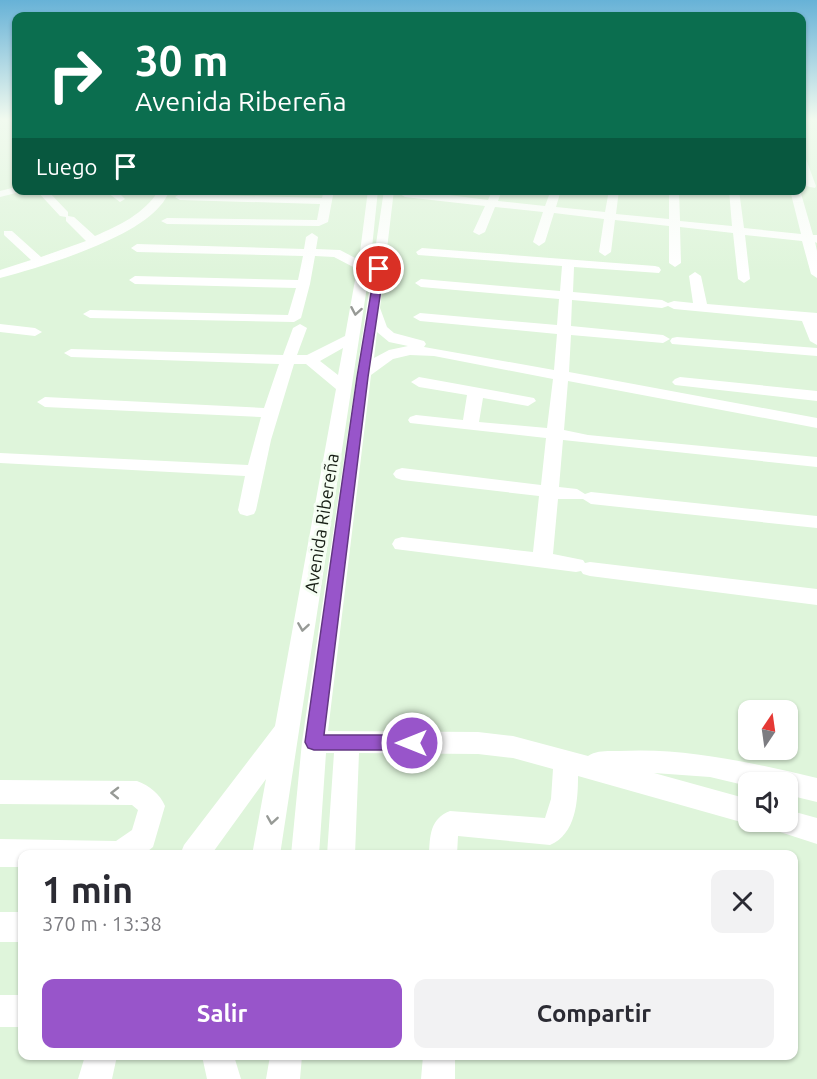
<!DOCTYPE html>
<html lang="es">
<meta charset="utf-8">
<style>
body{margin:0;font-family:Ubuntu,sans-serif;background:#f2f2f3;color:#2b2b33;height:100vh;display:flex;flex-direction:column;font-size:22px;white-space:nowrap}
*{box-sizing:border-box;margin:0}
p{font-size:20px;color:#7c7c81}
.icon{flex:none;width:33px;height:33px;fill:none;stroke:currentColor;stroke-width:2;stroke-linecap:round;stroke-linejoin:round}
.map{position:relative;flex:1;overflow:hidden}
.panel{position:absolute;left:18px;top:850px;width:780px;height:210px;display:flex;flex-direction:column;background:#fff;border-radius:12px;box-shadow:0 2px 4px #0004}
.panel>*{flex:none}
.hud{position:absolute;left:12px;top:12px;width:794px;height:183px;border-radius:12px;box-shadow:0 2px 4px #0004;background:#0b6e4f;color:#fff;overflow:hidden}
.needle{width:39px;rotate:13deg}
.buttons{position:absolute;left:738px;top:700px;display:grid;gap:12px}
.buttons a{display:grid;place-items:center;width:60px;height:60px;border-radius:12px;background:#fff;box-shadow:0 2px 4px #0004;font-size:30px}
.pin{position:absolute;display:grid;place-items:center;width:51px;height:51px;color:#fff;margin:-26px;border:3px solid #fff;border-radius:50%;box-shadow:0 2px 6px #0007}
.me{position:absolute;width:66px;margin:-33px;rotate:270deg;stroke-linejoin:round;filter:drop-shadow(0 0 4px #0008)}
.turn{display:flex;align-items:center;gap:21px;height:126px;padding:0 24px;font-size:27px}
.turn .icon{width:78px;height:78px;stroke-width:2.5}
.turn b{display:block;font-size:42px;line-height:51px}
.then{display:flex;align-items:center;height:57px;padding:0 24px;background:#0003;gap:12px;font-size:22px}
.round{display:grid;place-items:center;flex:none;width:63px;height:63px;border-radius:12px;background:#f2f2f3}
.headline{display:flex;align-items:center;justify-content:space-between;height:102px;padding:0 24px}
h1{font-size:36px;font-weight:700;line-height:45px}
.button{display:flex;gap:12px;margin-top:auto;padding:12px 24px}
.button a{flex:1;height:69px;border-radius:12px;background:#9855ca;color:#fff;font-size:24px;font-weight:700;line-height:69px;text-align:center}
.button a+a{background:#f2f2f3;color:#2b2b33}
.map>svg:first-child{display:block}
.lines{fill:none;stroke-linecap:round;stroke-linejoin:round}
.minor{fill:#fff;fill-rule:evenodd}
.oneway{stroke:#979a96}
.route{fill:#9855ca;stroke:#633783;stroke-width:1.5}
.labels{text-anchor:middle;dominant-baseline:central;stroke-width:6;stroke-linejoin:round;paint-order:stroke}
.street-label{font-size:18px;fill:#171e15;stroke:#f5fef3}
</style>
<div class="map">
<svg width="817" height="1079" viewBox="0 0 817 1079">
<rect width="100%" height="100%" fill="#dff5db"/>
<g class="lines">
<path class="minor" d="M801,156L806,159L816,186L815,188L806,186L801,173Z
M16,187V190H21L20,192L0,197V191Z
M36,190H47L68,212V216L74,217L95,236C120,225 144,214 159,190H170C167,196 164,202 160,206C133,239 42,267 0,278V270L31,260L4,235V231H12L41,257L86,241L66,221V217L60,216Z
M104,190H116L125,199L120,202Z
M324,190H334L328,222L319,226L167,224L161,221L167,218L317,220L320,204L180,200L175,197L180,194L322,198Z
M368,190H378L370,267L280,855H252L266,779L211,855H180L184,845L275,726L336,389L306,364H294L271,440L256,510L254,514L247,516L240,514L238,510L245,476L0,463V453L248,465L261,417L45,407L37,402L45,397L264,408L279,364L71,357L64,353L71,349L283,355L293,328L300,324L307,328L297,355H307L345,336L357,269L334,257L315,256L310,284L301,318L294,322L90,318L83,314L90,310L288,315L296,288L135,284L129,280L135,276L298,280L303,256L137,252L131,248L137,244L304,249L306,237L312,233L318,237L316,249L340,250L359,260ZM343,348L338,375L320,361Z
M384,190H394L380,308L387,327L394,333L424,341L426,344L424,347L554,370L557,334L420,321L413,317L420,313L557,325L559,299L421,287L415,283L421,279L560,291L562,266L418,255L416,252L422,248L655,266L659,267L661,270L659,273L574,267L573,292L662,300L668,303L674,301L693,303L689,276L695,272L701,276L707,304L817,313V345L810,341L802,321L674,309L668,306L662,308L572,300L571,326L663,335L670,339L663,343L571,335L569,372L817,418V428L568,381L564,430L588,435L817,457V467L563,440L559,487L577,489L585,494L591,492L817,516V528L591,504L583,499H558L553,554L583,560L585,563L590,562L817,589V605L590,576L583,574L581,571L576,572L395,549L392,544L395,539L402,537L533,552L539,496L402,480L396,478L393,474L396,470L402,468L541,485L546,438L410,423L408,420L410,417L416,415L463,420L467,395L419,387L411,382L419,377L534,398L536,401L528,406L483,398L479,422L547,428L553,379L434,356L410,355L393,359L371,375L328,731L478,732L513,736L588,756C597,750 608,751 619,751C686,747 752,763 817,778V802L788,795V783H748V786L710,777L654,773L748,799V822H752L748,824L578,776C578,801 576,834 550,845L458,836L457,855H429C430,835 430,819 450,811L545,818L551,799L553,769L513,758L478,754L359,753L355,855H327L334,753H326L319,855H291L302,742ZM377,332L389,342L408,346L389,350L374,358Z
M433,190H443L441,194L488,200L492,191L499,190L501,193L498,201L545,206L551,190H561L556,207L605,212L609,190H619L616,214L669,219V190H679L680,221L732,226L729,190H739L744,228L801,234L790,190H800L813,235H817V243L815,242L817,251V278L811,274L802,241L745,235L750,279L744,283L738,279L733,233L680,227L681,263L675,267L669,263V226L615,220L611,252L605,256L599,252L604,219L554,213L545,242L539,246L533,242L543,212L495,207L485,232L479,235L473,232L485,206L405,197L400,194L405,191L431,193Z
M0,324L35,328L42,332L35,336L0,332Z
M677,337L817,348V356L672,344L670,341L672,338Z
M680,377L817,391V401L675,385L672,382L675,379Z
M0,780L137,781C150,786 160,794 165,806L153,847L143,855H22V867H0V839L116,841L132,830L138,810L132,805L0,804Z
M788,810L817,818V844L777,831L773,822H788Z
M0,912H22V942H0Z
M0,995H22V1027H0Z
M85,1056H117L112,1079H78Z
M202,1056H234L241,1079H207Z
M270,1056H302L300,1079H266Z
M423,1056H455V1079H421Z"/>
</g>
<defs><path id="oneway-chevron" d="M-2-3.5L2.5 0L-2 3.5" fill="none" stroke-width="1.6" stroke-linecap="round" stroke-linejoin="round" transform="scale(1.5)"/></defs>
<g class="oneway">
<use href="#oneway-chevron" transform="translate(356 311) rotate(100)"/>
<use href="#oneway-chevron" transform="translate(303 627) rotate(99)"/>
<use href="#oneway-chevron" transform="translate(115 793) rotate(-179)"/>
<use href="#oneway-chevron" transform="translate(272 820) rotate(99)"/>
</g>
<linearGradient id="sky" x2="0" y2="1"><stop stop-color="#67b2d7"/><stop offset="0.44" stop-color="#f1faef"/><stop offset="1" stop-color="#f1faef" stop-opacity="0"/></linearGradient>
<rect width="817" height="271" fill="url(#sky)"/>
<path class="route" d="M379,267L384,269L368,377L324,735H412L418,737L421,743L418,748L412,750H314L308,748L305,742L357,377L375,269Z"/>
<g class="labels">
<g class="street-label">
<text transform="translate(321 523) rotate(-81)">Avenida Ribereña</text>
</g>
</g>
</svg>
<div class="buttons">
<a><svg class="needle" viewBox="-14 -14 28 28"><path d="M0-13l5 13h-10z" fill="#e53935"/><path d="M0 13l5-13h-10z" fill="#7c7c81"/></svg></a>
<a><svg class="icon" aria-label="sound" viewBox="0 0 24 24"><path d="M4 9h4l5-4v14l-5-4H4zM17 9q2 3 0 6"/></svg></a>
</div>
<div class="pin" style="left:379px;top:269px;background:#d93025"><svg class="icon" aria-label="arrive" viewBox="0 0 24 24"><path d="M6 21V4h12l-3 4 3 4H6"/></svg></div>
<svg class="me" style="left:412px;top:743px" viewBox="-20 -20 40 40"><circle r="17" fill="#9855ca" stroke="#fff" stroke-width="3"/><path d="M0-11L8 9 0 5-8 9z" fill="#fff"/></svg>
<div class="hud">
<div class="turn"><svg class="icon" aria-label="right" viewBox="0 0 24 24"><path d="M7 20v-9h11M14 6l5 5-5 5"/></svg><div><b>30 m</b>Avenida Ribereña</div></div>
<div class="then">Luego<svg class="icon" aria-label="arrive" viewBox="0 0 24 24"><path d="M6 21V4h12l-3 4 3 4H6"/></svg></div>
</div>
<section class="panel">
<div class="headline"><div><h1>1 min</h1><p>370 m · 13:38</p></div><a class="round"><svg class="icon" aria-label="close" viewBox="0 0 24 24"><path d="M6 6l12 12M18 6L6 18"/></svg></a></div>
<div class="button"><a>Salir</a><a>Compartir</a></div>
</section>
</div>
